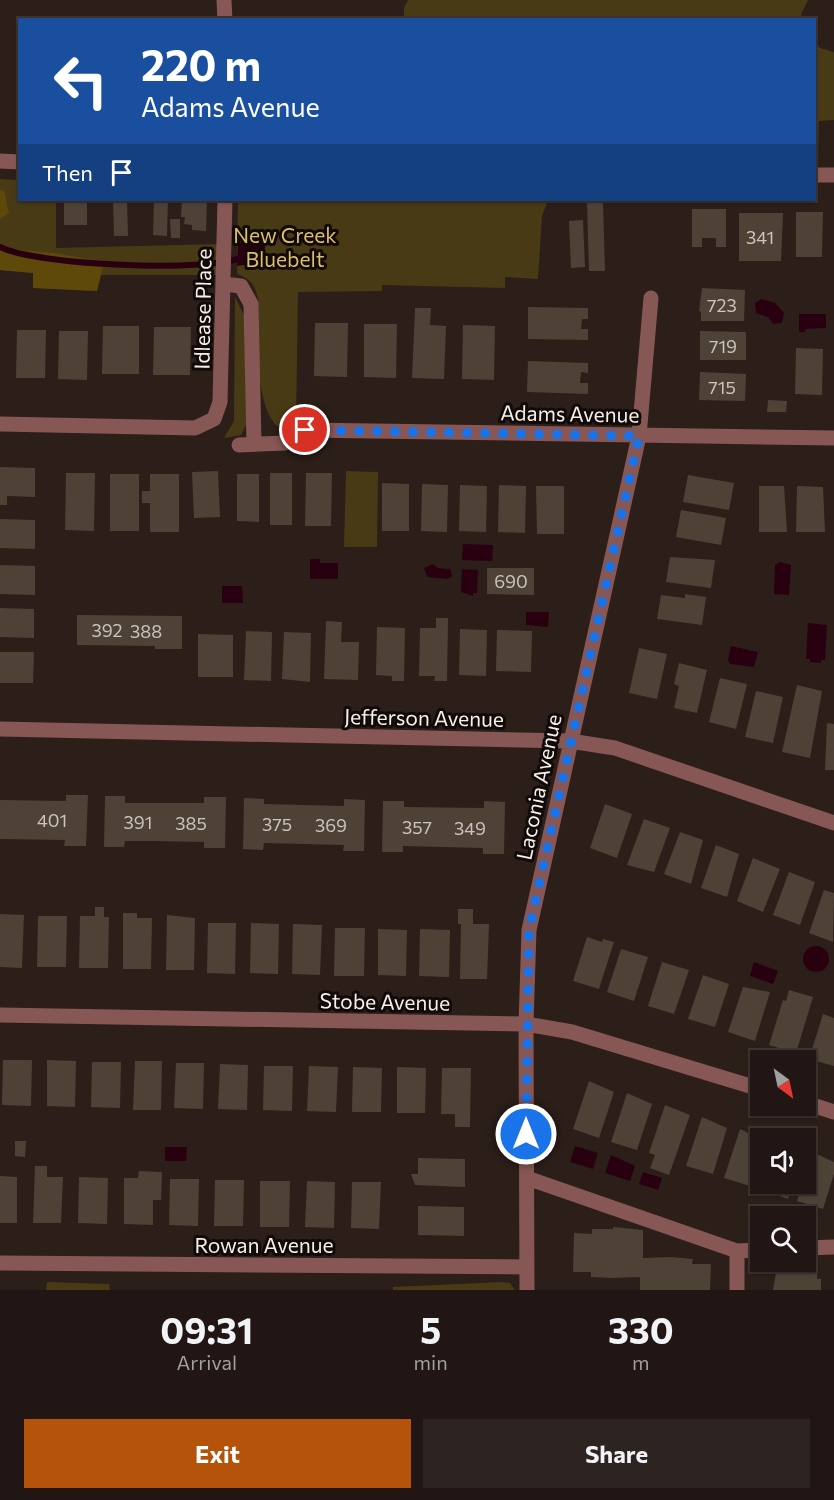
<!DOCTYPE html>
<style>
body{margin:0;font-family:Commissioner,sans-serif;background:#2d2321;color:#f1f3f6;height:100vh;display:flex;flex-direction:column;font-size:22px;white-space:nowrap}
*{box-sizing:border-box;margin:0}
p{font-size:20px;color:#a29fa0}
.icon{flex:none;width:33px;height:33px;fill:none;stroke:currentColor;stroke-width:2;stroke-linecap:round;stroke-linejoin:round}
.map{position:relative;height:1290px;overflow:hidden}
.details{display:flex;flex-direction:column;background:#211613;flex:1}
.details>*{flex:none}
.guide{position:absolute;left:18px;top:18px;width:798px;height:183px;border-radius:0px;box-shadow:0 2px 4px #0004,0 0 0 2px #3e3533;background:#1a4fa0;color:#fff;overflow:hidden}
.needle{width:39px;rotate:147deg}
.buttons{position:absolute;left:750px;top:1050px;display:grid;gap:12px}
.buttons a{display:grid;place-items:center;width:66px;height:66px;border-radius:0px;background:#211613;box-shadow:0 2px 4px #0004,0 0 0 2px #3e3533;font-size:30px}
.pin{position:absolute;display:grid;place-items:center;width:51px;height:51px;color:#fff;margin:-26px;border:3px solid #fff;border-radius:50%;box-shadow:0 2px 6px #0007}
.me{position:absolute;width:66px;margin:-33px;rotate:0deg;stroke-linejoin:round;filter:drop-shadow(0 0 4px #0008)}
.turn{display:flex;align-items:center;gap:21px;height:126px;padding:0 24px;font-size:27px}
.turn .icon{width:78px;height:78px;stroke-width:2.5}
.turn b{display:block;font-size:42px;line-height:51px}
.then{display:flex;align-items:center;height:57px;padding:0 24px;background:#0003;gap:12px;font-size:22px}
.eta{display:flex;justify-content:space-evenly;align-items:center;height:102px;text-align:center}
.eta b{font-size:36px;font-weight:700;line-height:42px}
.button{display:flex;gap:12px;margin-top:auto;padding:12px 24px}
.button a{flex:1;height:69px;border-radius:0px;background:#b45309;color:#fff;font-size:24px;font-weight:700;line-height:69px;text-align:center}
.button a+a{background:#2d2321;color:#f1f3f6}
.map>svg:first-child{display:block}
.green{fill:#483a15}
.forest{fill:#5e480a}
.water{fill:#29000f}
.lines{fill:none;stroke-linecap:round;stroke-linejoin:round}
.stream{stroke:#29000f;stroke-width:6}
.building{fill:#4e4237}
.minor{stroke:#865755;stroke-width:15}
.route{stroke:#1a73e8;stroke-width:10;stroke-dasharray:0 18}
.labels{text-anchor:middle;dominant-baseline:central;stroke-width:6;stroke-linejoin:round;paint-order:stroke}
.number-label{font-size:18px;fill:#cec3bd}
.park-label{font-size:21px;fill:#dfbd6a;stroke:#100a08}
.street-label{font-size:21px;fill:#f8eeea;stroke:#100a08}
</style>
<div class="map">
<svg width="834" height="1290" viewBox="0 0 834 1290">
<rect width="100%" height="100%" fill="#2c1e19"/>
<path class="green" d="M408,0H808L801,14L803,20L404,19V8Z
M814,39L820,48L834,52V120L819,121L818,160H814Z
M0,179L19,180L20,200H56V248L220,244V275H101L97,291L33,288V273L0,270Z
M238,200H548L542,216L538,279L505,277V288L382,285V291L298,292L296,425L277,426C253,403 259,331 258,299C255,285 251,279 237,274Z
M235,297L244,315L247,423L241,435L224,438L234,421Z
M346,471L378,472L377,547H344Z
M47,1282L109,1284L110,1290H46Z
M500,1282L510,1283L515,1290H393V1287Z"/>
<path class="forest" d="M0,190L4,191L9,213L0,219Z
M0,248L54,253L104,262L97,291L33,288V273L0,270Z"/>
<path class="water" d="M260,229L269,234L263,254L255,263L237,266L238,244Z
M761,299L775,303L784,313L782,323L773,324L768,317L756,313L755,303Z
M799,314H826V328L806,329L805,332H799Z
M463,544L493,545L492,561L462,560Z
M310,559H320V563H338V579H310Z
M780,562L791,565L789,595L774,594L775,565Z
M433,564L438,568L450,569L452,576L448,579L427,577L424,568Z
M462,569L478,570L477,593H473V596L461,592Z
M222,586H242L243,603H222Z
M526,612H549L548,627L526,625Z
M808,623L827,625L825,660H821V663L810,662V659H806Z
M731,646L758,652L754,667L730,664L728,660Z
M803 959a13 13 0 1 1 26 0a13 13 0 1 1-26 0Z
M754,962L778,971L773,984L750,976Z
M575,1146L598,1153L593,1169L570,1162Z
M165,1147H187L186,1161H165Z
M611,1155L635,1166L630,1181L605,1173Z
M643,1172L662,1178L658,1190L639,1184Z"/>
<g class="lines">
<path class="stream" d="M0,247C35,265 207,273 243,257"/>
</g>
<path class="building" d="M64,200H87V225H64Z
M113,200H127L128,236H114Z
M154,200H168L167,236L153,235Z
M182,200H207L206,231L192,230V225L184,224L185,217H181Z
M587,203H603L605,271H589Z
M692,209H726V247H716V238H702V247H692Z
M796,212H823L822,257H796Z
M739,213H783L781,261H739Z
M170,219H180V238H171Z
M583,220L585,267L571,268L569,221Z
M702,288L745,290L744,321H701V312L699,311Z
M528,307L588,308V319H582L581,329H588V340L528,339Z
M415,308H431L430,325L446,326L444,379L412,378Z
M315,323H348L347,377L314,376Z
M364,324H397L396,378L364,377Z
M463,325L495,326L494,380L462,379Z
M103,326H139V374H102Z
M154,327H191L190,375H153Z
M17,330H46L45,378H16Z
M59,331H88L87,380L58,379Z
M700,331L746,332V360H700Z
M796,348L823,349L822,395L795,394Z
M528,361L588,363V373L581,372L580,383H588V394L527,392Z
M700,372L746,374L745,401L699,400Z
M768,400L787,401L786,412H767Z
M0,467L35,468V497L7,496V505H0Z
M218,471L220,517L194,518L192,472Z
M66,473H95L94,531L65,530Z
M270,473H292V525H270Z
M306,473H332L331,526H305Z
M110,474H139V531H110Z
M150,474H179V532H150V503H142V491H150Z
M237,474H259V522L237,521Z
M688,475L734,483L729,510L683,502Z
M382,483L409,484V531H382Z
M422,484L448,485L447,532L421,531Z
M460,485L487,486L486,532L459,531Z
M499,485L526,486L525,533L498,532Z
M536,486H564V534H537Z
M759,486H784L787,532H759Z
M797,486L823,487L825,532H796Z
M681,510L726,518L721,545L676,537Z
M0,519L35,520V549L0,548Z
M670,557L715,560L711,588L666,582Z
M0,565L35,566V595L0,594Z
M487,568H534V595L487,594Z
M685,594L706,597L702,625L657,619L661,595L685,598Z
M0,608L34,609V638L0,637Z
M77,615L182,616V649H155V646L77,645Z
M436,618H448L447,681H434L435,676H419L420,628H436Z
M326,621L342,622L341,642H359L358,680L324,679Z
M377,627L405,628L404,681H392V676L376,675Z
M460,629L487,630L486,676L459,675Z
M497,630L532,631L531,672L496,671Z
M246,631L272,632L271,681L244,680Z
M284,632L311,633L310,682L282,679Z
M198,634L233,635V677H198Z
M639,648L667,654L657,699L629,693Z
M0,652H34L33,683H0Z
M679,663L707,670L697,713L674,708L679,686L674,684Z
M720,678L747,684L736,729L709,722Z
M797,685L822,691L810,758L782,752Z
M756,691L783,697L773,743L745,737Z
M827,723L834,724V770H825Z
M66,795H88L86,846H64L65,840L0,839V800L66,801Z
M105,796H125V803H204V797H226L225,848H204V842L151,841H125L124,847H104Z
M244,798L264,799V804L344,806V799L365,800L364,851H343L344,845L264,843L263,850L243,849Z
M383,801H404V807L484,808V801L505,802L504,854H483V848L403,846V852H382Z
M605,804L632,814L617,858L590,848Z
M644,819L670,828L654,872L627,865Z
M680,832L703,840L691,884L664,874Z
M716,845L739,854L727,897L701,888Z
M753,858L780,869L763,912L737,901Z
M789,872L815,882L800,925L773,915Z
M824,890L834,893L833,942L809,933Z
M95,907H104V917H109L108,968H79L80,916H95Z
M458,909H473V924H489L487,979H460L461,924H458Z
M123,913H137V918H152L151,969H123Z
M0,914L24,915L22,968L0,967Z
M167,915L195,918L194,970H166Z
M38,916H67L66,967H37Z
M208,923H236L235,974L207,973Z
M251,923L279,924L278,974L250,973Z
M293,924L322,925L320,975L292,974Z
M335,928H365L364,976H334Z
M378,929L407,930L406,976L378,975Z
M420,929L450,930L449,977L419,976Z
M587,937L602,942L603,939L614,942L599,989L573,981Z
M621,949L648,957L634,1001L607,992Z
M662,962L689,970L674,1014L648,1006Z
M703,975L729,984L715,1027L688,1019Z
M743,987L770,992L755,1041L728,1032Z
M789,990L813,997L796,1053L769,1045L783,1000L786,1001Z
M823,1014L834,1018V1066L809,1059Z
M3,1060H32L31,1106L2,1105Z
M47,1060L76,1061L75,1107L47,1106Z
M135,1061H162L161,1110H133Z
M92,1062H121L120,1108L91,1107Z
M176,1063H204L203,1109L174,1108Z
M220,1064L248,1065L247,1110L218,1109Z
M264,1066H293L292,1111L263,1110Z
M309,1066L338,1067L336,1112L307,1111Z
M353,1067L382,1068L381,1112H352Z
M397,1067L426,1068L425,1113H397Z
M442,1068H471L470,1127H455V1114H441Z
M589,1081L614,1092L599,1138L573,1129Z
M627,1093L652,1104L637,1150L611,1142Z
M665,1105L690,1115L669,1175L650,1168L655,1155L649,1153Z
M702,1117L727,1128L713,1174L686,1166Z
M740,1129L760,1139V1154L750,1186L724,1178Z
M15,1141H26L25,1157L15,1156Z
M812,1152L834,1162V1174L823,1209L797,1201L802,1184H806V1173Z
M418,1158L465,1159V1187L415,1185L411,1174H418Z
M35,1166H47V1177H63L61,1223H33Z
M139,1171L162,1172L161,1200H153V1225L124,1224V1178H138Z
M0,1176L17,1177V1223H0Z
M79,1177L108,1178L107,1224L78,1223Z
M170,1179H199L198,1226L169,1225Z
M215,1180H244L243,1226H214Z
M260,1181H290L289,1227H260Z
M307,1181L335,1182L334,1228L305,1227Z
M352,1182H381L379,1229L351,1228Z
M764,1184H793L788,1199L762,1190Z
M418,1206L464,1207V1236L418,1235Z
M613,1227L643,1230V1258L671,1257L693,1259L692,1264H711L710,1290H640V1277L612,1278L591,1277V1272H573L574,1233L592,1234V1229H613Z
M778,1262H817V1279H821V1290H773Z"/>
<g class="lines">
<path class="minor" d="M224,0L225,20
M0,161L20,162
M814,175H834
M223,284L241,286L251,304L254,444
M0,424L195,428L214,419L220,402L225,200
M305,430L834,438
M239,445L285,443
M0,729L570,741L615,748L834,823
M0,1015L526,1024L572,1032L760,1089
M806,1103L834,1112
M527,1178L737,1251L760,1250
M806,1248L834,1247
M0,1263L527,1267
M527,1290L526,1024L529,930L639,436L651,298
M737,1290V1251"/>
</g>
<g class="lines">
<path class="route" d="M305,430L639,436L529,930L526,1134"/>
</g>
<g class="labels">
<g class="number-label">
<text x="760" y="237">341</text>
<text x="722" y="305">723</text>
<text x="723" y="346">719</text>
<text x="722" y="387">715</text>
<text x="511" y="581">690</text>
<text x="107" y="630">392</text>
<text x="146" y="631">388</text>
<text x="52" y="820">401</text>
<text x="138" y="822">391</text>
<text x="191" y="823">385</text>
<text x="277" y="824">375</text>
<text x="331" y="825">369</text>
<text x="417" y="827">357</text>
<text x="470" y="828">349</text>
</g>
<g class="park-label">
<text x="285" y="234">New Creek<tspan x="285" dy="24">Bluebelt</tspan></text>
</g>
<g class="street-label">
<text transform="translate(202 309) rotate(-89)">Idlease Place</text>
<text transform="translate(570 413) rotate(1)">Adams Avenue</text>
<text transform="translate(424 717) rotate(1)">Jefferson Avenue</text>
<text transform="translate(538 787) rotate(-78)">Laconia Avenue</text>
<text transform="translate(385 1001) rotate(1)">Stobe Avenue</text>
<text x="264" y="1244">Rowan Avenue</text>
</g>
</g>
</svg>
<div class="buttons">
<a><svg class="needle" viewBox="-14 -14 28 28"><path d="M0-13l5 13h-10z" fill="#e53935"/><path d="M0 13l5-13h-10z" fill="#a29fa0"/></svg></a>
<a><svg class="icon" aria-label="sound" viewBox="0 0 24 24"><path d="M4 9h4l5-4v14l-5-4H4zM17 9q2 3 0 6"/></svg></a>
<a><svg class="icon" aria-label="search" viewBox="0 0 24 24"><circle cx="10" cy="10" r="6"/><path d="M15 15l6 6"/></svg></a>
</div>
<div class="pin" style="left:305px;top:430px;background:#d93025"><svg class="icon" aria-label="arrive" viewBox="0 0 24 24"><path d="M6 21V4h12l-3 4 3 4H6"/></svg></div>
<svg class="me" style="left:526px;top:1134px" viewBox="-20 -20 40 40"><circle r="17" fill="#1a73e8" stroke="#fff" stroke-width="3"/><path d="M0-11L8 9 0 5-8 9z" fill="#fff"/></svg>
<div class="guide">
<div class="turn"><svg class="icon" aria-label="left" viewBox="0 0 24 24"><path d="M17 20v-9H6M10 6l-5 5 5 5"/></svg><div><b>220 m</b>Adams Avenue</div></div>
<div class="then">Then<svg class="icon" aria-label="arrive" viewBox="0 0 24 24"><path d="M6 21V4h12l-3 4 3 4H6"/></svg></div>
</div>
</div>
<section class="details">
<div class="eta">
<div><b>09:31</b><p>Arrival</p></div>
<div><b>5</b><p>min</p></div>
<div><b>330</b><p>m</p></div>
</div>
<div class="button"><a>Exit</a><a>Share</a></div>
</section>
